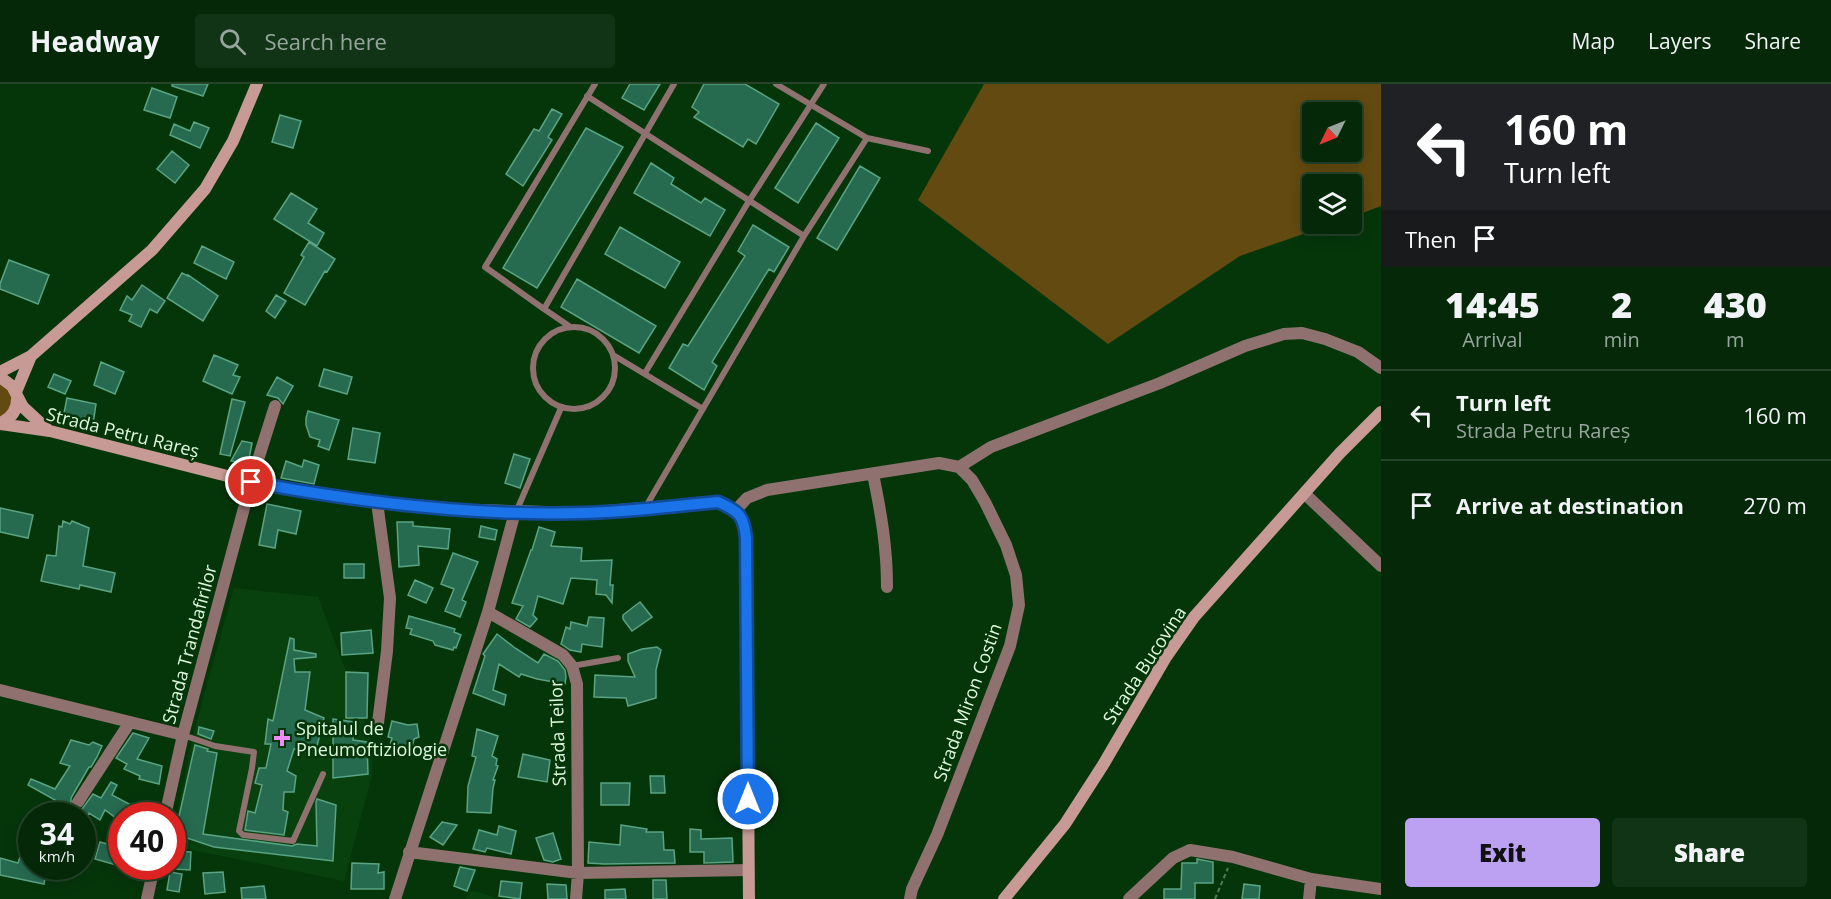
<!DOCTYPE html>
<meta charset="utf-8">
<style>
body{margin:0;font-family:"Open Sans",sans-serif;background:#123416;color:#f1f3f6;height:100vh;display:flex;flex-direction:column;font-size:22px;white-space:nowrap}
*{box-sizing:border-box;margin:0}
p{font-size:20px;color:#97a69c}
.icon{flex:none;width:33px;height:33px;fill:none;stroke:currentColor;stroke-width:2;stroke-linecap:round;stroke-linejoin:round}
.map{position:relative;flex:1;overflow:hidden}
.sheet{display:flex;flex-direction:column;background:#042808;width:450px}
.sheet>*{flex:none}
.hud{background:#202124;color:#fff;overflow:hidden}
.needle{width:39px;rotate:227deg}
.buttons{position:absolute;left:1302px;top:18px;display:grid;gap:12px}
.buttons a{display:grid;place-items:center;width:60px;height:60px;border-radius:6px;background:#042808;box-shadow:0 3px 15px #0003,0 0 0 2px #254429;font-size:30px}
.speed{position:absolute;left:18px;top:718px;display:flex;gap:12px;font-size:30px;font-weight:700;text-align:center}
.speed>*{display:grid;place-content:center;width:78px;height:78px;border-radius:50%;background:#042808;box-shadow:0 3px 15px #0003,0 0 0 2px #254429;line-height:1}
.speed small{font-size:15px;font-weight:400}
.speed .limit{border:9px solid #d22;background:#fff;color:#111}
.pin{position:absolute;display:grid;place-items:center;width:51px;height:51px;color:#fff;margin:-26px;border:3px solid #fff;border-radius:50%;box-shadow:0 2px 6px #0007}
.me{position:absolute;width:66px;margin:-33px;rotate:0deg;stroke-linejoin:round;filter:drop-shadow(0 0 4px #0008)}
.turn{display:flex;align-items:center;gap:21px;height:126px;padding:0 24px;font-size:27px}
.turn .icon{width:78px;height:78px;stroke-width:2.5}
.turn b{display:block;font-size:42px;line-height:51px}
.then{display:flex;align-items:center;height:57px;padding:0 24px;background:#0003;gap:12px;font-size:22px}
.eta{display:flex;justify-content:space-evenly;align-items:center;height:102px;text-align:center}
.eta b{font-size:36px;font-weight:800;line-height:42px}
.cta{display:flex;gap:12px;margin-top:auto;padding:12px 24px}
.cta a{flex:1;height:69px;border-radius:6px;background:#bca0f2;color:#111;font-size:24px;font-weight:800;line-height:69px;text-align:center}
.cta a+a{background:#123416;color:#f1f3f6}
ul{padding:0;list-style:none}
li{display:flex;align-items:center;gap:18px;height:90px;padding:0 24px;border-top:2px solid #254429}
li div{flex:1}
li b{display:block;font-size:22px}
li em{font-style:normal}
header{display:flex;align-items:center;gap:36px;box-sizing:border-box;height:84px;padding:0 30px;background:#042808;border-bottom:2px solid #254429}
header strong{font-size:28px}
nav{display:flex;gap:33px;margin-inline-start:auto;font-size:21px}
.search{width:420px;height:54px;background:#123416;display:flex;align-items:center;gap:15px;box-sizing:border-box;padding:0 21px;border-radius:6px;color:#97a69c;font-size:22px}
main{display:flex;flex:1;min-height:0}
.map>svg:first-child{display:block}
.built{fill:#08410e}
.green{fill:#634a10;fill-rule:evenodd}
.building{fill:#266b50;stroke:#5aa383;stroke-width:1.5}
.lines{fill:none;stroke-linecap:round;stroke-linejoin:round}
.path{stroke:#527a55;stroke-width:2;stroke-dasharray:4.5 3;stroke-linecap:butt}
.lane{stroke:#8f7270;stroke-width:6}
.street{stroke:#8f7270;stroke-width:12}
.secondary{stroke:#c89a96;stroke-width:12}
.route-casing{stroke:#114b97;stroke-width:15}
.route{stroke:#1a73e8;stroke-width:10}
.poi-dot{fill:#ef8bf7;stroke:#05360a;stroke-width:2}
.labels{text-anchor:middle;dominant-baseline:central;stroke-width:5;stroke-linejoin:round;paint-order:stroke}
.street-label{font-size:18px;fill:#dff8de;stroke:#05360a}
.poi-label{font-size:18px;fill:#dff8de;stroke:#05360a;text-anchor:start}
</style>
<header>
<strong>Headway</strong>
<div class="search"><svg class="icon" aria-label="search" viewBox="0 0 24 24"><circle cx="10" cy="10" r="6"/><path d="M15 15l6 6"/></svg>Search here</div>
<nav><a>Map</a><a>Layers</a><a>Share</a></nav>
</header>
<main>
<div class="map">
<svg width="1381" height="815" viewBox="0 0 1381 815">
<rect width="100%" height="100%" fill="#05360a"/>
<path class="built" d="M234,504L318,513L373,660L372,691L344,797L173,762V751L194,648Z
M471,807L479,808L498,815H465Z"/>
<path class="green" d="M984,0H1381V122L1352,133V100H1312V140H1332L1240,172L1108,260L918,116ZM1312,28H1352V68H1312Z
M0,297L10,305L12,324L0,335Z"/>
<path class="building" d="M172,0H208L203,12L172,2Z
M630,0H660L644,26L622,14Z
M704,0H745L779,20L756,60L748,55L743,63L694,33L699,28L692,23Z
M152,4L177,13L170,34L144,26Z
M552,25L562,30L548,53L552,56L523,102L506,90L534,45L539,47Z
M280,31L301,37L293,64L272,58Z
M194,38L209,44L200,64L170,51L174,40L190,47Z
M816,39L839,54L798,119L775,104Z
M586,44L623,63L537,204L503,184Z
M172,67L189,81L175,99L157,85Z
M651,79L674,94L671,100L701,119L705,114L725,126L710,152L634,109Z
M860,82L880,94L837,166L817,154Z
M291,109L317,125L308,139L324,149L317,162L274,135Z
M753,141L789,163L774,188L769,185L712,278L717,282L704,306L669,284L683,260L688,262L745,172L738,167Z
M620,143L680,178L665,204L605,170Z
M309,158L335,175L327,188L325,187L305,221L284,209L304,173L301,171Z
M202,162L234,178L226,195L194,179Z
M9,176L49,191L38,220L0,205V200Z
M182,189L188,192V191L218,212L203,237L167,214Z
M577,195L656,242L639,269L561,223Z
M142,201L165,217L157,229L150,225L141,243L129,237L132,231L120,226L127,212L132,216Z
M276,211L286,217L275,234L266,227Z
M214,271L238,281L233,291L240,293L232,310L203,297Z
M101,278L124,288L115,310L94,301Z
M324,285L352,293L347,310L319,302Z
M54,290L71,297L65,310L48,303Z
M277,293L293,302L283,320L278,314L267,311Z
M67,314L96,320L93,340L63,334Z
M232,315L245,318L230,372L220,370Z
M308,327L339,336L329,366L318,362L320,356L310,353L306,341V334Z
M353,344L380,349L375,379L348,375Z
M242,357L252,359L248,380L231,377Z
M514,370L530,375L520,404L505,399Z
M304,376L319,381L314,400L281,394L286,377L302,383Z
M267,420L301,427L296,450L278,446L275,464L259,461Z
M0,424L33,431L28,454L0,448Z
M63,437L70,440L72,437L89,444L83,482L115,489L111,508L80,501L79,505L41,497L47,471L56,472L59,442L62,443Z
M397,438H413V442L450,445L448,465L418,462L419,481L399,483Z
M481,442L497,446L495,456L479,453Z
M539,443L555,448L551,462L582,464L581,477L612,476L610,501H613L612,519L606,511L596,510L597,496L571,494L563,520L538,512L533,531L537,535L530,543L516,535L523,522L512,519L531,466H532Z
M453,469L478,478L462,516L466,518L460,533L445,527L454,505L441,500Z
M344,480H364V494H344Z
M415,496L433,504L426,519L408,511Z
M640,518L652,533L632,547L623,535V531Z
M409,532L455,545L454,548L461,551L456,564L454,563L453,566L435,561L433,557L410,550L412,545L406,544Z
M589,533L604,534L602,563L582,560L581,568L570,566L561,560L566,543L570,545L571,538L587,542Z
M371,546L373,569L342,571L341,549Z
M497,550L515,564L538,579L544,570L558,577L565,586L566,593L565,600L537,595L521,590L519,593L499,580L493,606L506,611L504,621L473,609L485,572L483,570Z
M290,554L294,555V566L316,570V573L294,575L295,588H310L305,626L324,634L315,670L294,665L287,687L296,692L294,708H284L283,726L288,728L284,751L245,746L248,727L255,729L262,701L255,699L259,684H266L271,660H265L268,635L273,637Z
M657,563L661,566L656,586V614L628,622L626,614L594,613L595,591L635,593L628,577V570L642,565Z
M346,588L368,589L367,634H346Z
M333,635L354,638L353,656L367,658L368,690L333,694Z
M392,637L408,641L417,640L419,653L414,655L411,667L390,661L392,654L388,653Z
M199,643L214,647L211,655L198,650Z
M477,645L498,652L492,672L497,675L496,681L498,682L493,696H495L493,704L491,729L467,728L468,702L476,673L472,672Z
M133,649L149,654L137,675L162,682L159,700L139,695L140,692L124,685L127,680L116,674Z
M71,656L89,661L93,658L102,662L97,673L91,683H89L71,714V722L77,726L82,725L93,710L101,714L111,698L117,701L112,711L131,721L124,732H122L120,737L105,726L100,736L89,729L87,734L28,701L31,695L55,705L70,682L60,679Z
M195,661L208,665L207,667L217,669L203,750L292,762L297,760L317,762L316,718L317,715L336,721L333,777L214,763L175,750Z
M523,670L550,676L547,698L518,693Z
M650,692H664L665,709H651Z
M601,699H630L629,721H601Z
M442,738L457,741L443,761L430,753Z
M621,741L647,745L646,748H663L664,766H674L675,779L604,780L588,779L589,758L620,761Z
M499,742L516,747L511,770L487,764L485,768L473,765L479,746L497,751Z
M690,745L701,746V755L732,754L733,778L704,779V768H690Z
M553,749L561,775L553,778L544,776L536,754Z
M100,758L122,764L120,782L95,775Z
M175,767L191,768L190,786L174,785Z
M20,773L32,776V783H47L44,800L0,791V774L18,779Z
M1197,775L1213,778V799H1195V815H1164V805H1181L1182,779H1197Z
M352,779L379,780L378,789L384,788V805H351Z
M460,783L475,786L467,807L454,802Z
M170,788L182,790L179,808L167,806Z
M223,788L225,808L205,810L203,789Z
M653,796H666L667,815H653Z
M501,797L522,799L520,815L499,812Z
M547,800L566,801L567,815H548Z
M1244,800L1260,802L1259,815H1242Z
M264,802L266,815H242L241,804Z
M625,805L626,815H605V806Z"/>
<g class="lines">
<path class="path" d="M1215,815L1228,784"/>
<path class="lane" d="M776,0L867,54L928,67
M587,12L804,152
M544,225L485,183L595,0
M569,242L544,225L674,0
M533 284a41 41 0 1 1 82 0a41 41 0 1 1-82 0Z
M613,271L703,325
M645,289L749,117L824,0
M645,424L804,152L867,54
M516,428L561,324
M572,582L618,574
M183,651L215,662L254,668L252,684L239,747L243,751L293,757L323,690"/>
<path class="street" d="M959,383L991,363L1160,299L1245,262L1284,250L1302,249L1325,255L1358,268L1381,284
M873,390C881,429 887,463 887,503
M1305,410L1381,482
M377,418L390,514L387,567L378,639
M735,427L747,414L767,406L939,379L959,383L972,396L985,418L1006,461L1016,491L1019,521L1010,562L937,751L912,805L910,815
M488,528L563,571L572,582L577,600L578,789L576,815
M0,606L183,651
M78,718L130,638
M165,732L183,651L251,398L275,322
M409,768L578,789L748,786
M147,815L154,783
M395,815L488,528L515,428
M1129,815L1173,774L1190,766L1233,773L1311,795L1381,805
M1309,815L1311,795"/>
<path class="secondary" d="M0,288L31,272L152,166L205,105L233,57L257,0
M0,293L12,302L23,323L49,347
M16,308L31,272
M0,339C13,334 18,324 17,311
M0,340L50,347L251,398L377,418L469,426L583,429L718,418C739,426 743,432 746,454L749,815
M1004,815L1065,740L1103,681L1166,573L1194,533L1340,369L1381,328"/>
</g>
<g class="lines">
<g class="route-casing">
<path id="route" d="M251,398C358,418 472,432 582,429C627,428 673,422 718,418C739,427 744,432 746,454L748,715"/>
</g>
<use href="#route" class="route"/>
</g>
<path class="poi-dot" d="M279 645h6v6h6v6h-6v6h-6v-6h-6v-6h6z"/>
<g class="labels">
<g class="street-label">
<text transform="translate(123 348) rotate(14)">Strada Petru Rareș</text>
<text transform="translate(189 560) rotate(-75)">Strada Trandafirilor</text>
<text transform="translate(1144 581) rotate(-57)">Strada Bucovina</text>
<text transform="translate(967 618) rotate(-70)">Strada Miron Costin</text>
<text transform="translate(557 649) rotate(-92)">Strada Teilor</text>
</g>
<g class="poi-label">
<text x="296" y="644">Spitalul de<tspan x="296" dy="21">Pneumoftiziologie</tspan></text>
</g>
</g>
</svg>
<div class="buttons">
<a><svg class="needle" viewBox="-14 -14 28 28"><path d="M0-13l5 13h-10z" fill="#e53935"/><path d="M0 13l5-13h-10z" fill="#97a69c"/></svg></a>
<a><svg class="icon" aria-label="layers" viewBox="0 0 24 24"><path d="M12 4l9 5-9 5-9-5zM3 14l9 5 9-5"/></svg></a>
</div>
<div class="speed"><div>34<small>km/h</small></div><div class="limit">40</div></div>
<div class="pin" style="left:251px;top:398px;background:#d93025"><svg class="icon" aria-label="arrive" viewBox="0 0 24 24"><path d="M6 21V4h12l-3 4 3 4H6"/></svg></div>
<svg class="me" style="left:748px;top:715px" viewBox="-20 -20 40 40"><circle r="17" fill="#1a73e8" stroke="#fff" stroke-width="3"/><path d="M0-11L8 9 0 5-8 9z" fill="#fff"/></svg>
</div>
<section class="sheet">
<div class="hud">
<div class="turn"><svg class="icon" aria-label="left" viewBox="0 0 24 24"><path d="M17 20v-9H6M10 6l-5 5 5 5"/></svg><div><b>160 m</b>Turn left</div></div>
<div class="then">Then<svg class="icon" aria-label="arrive" viewBox="0 0 24 24"><path d="M6 21V4h12l-3 4 3 4H6"/></svg></div>
</div>
<div class="eta">
<div><b>14:45</b><p>Arrival</p></div>
<div><b>2</b><p>min</p></div>
<div><b>430</b><p>m</p></div>
</div>
<ul>
<li><svg class="icon" aria-label="left" viewBox="0 0 24 24"><path d="M17 20v-9H6M10 6l-5 5 5 5"/></svg><div><b>Turn left</b><p>Strada Petru Rareș</p></div><em>160 m</em></li>
<li><svg class="icon" aria-label="arrive" viewBox="0 0 24 24"><path d="M6 21V4h12l-3 4 3 4H6"/></svg><div><b>Arrive at destination</b></div><em>270 m</em></li>
</ul>
<div class="cta"><a>Exit</a><a>Share</a></div>
</section>
</main>
